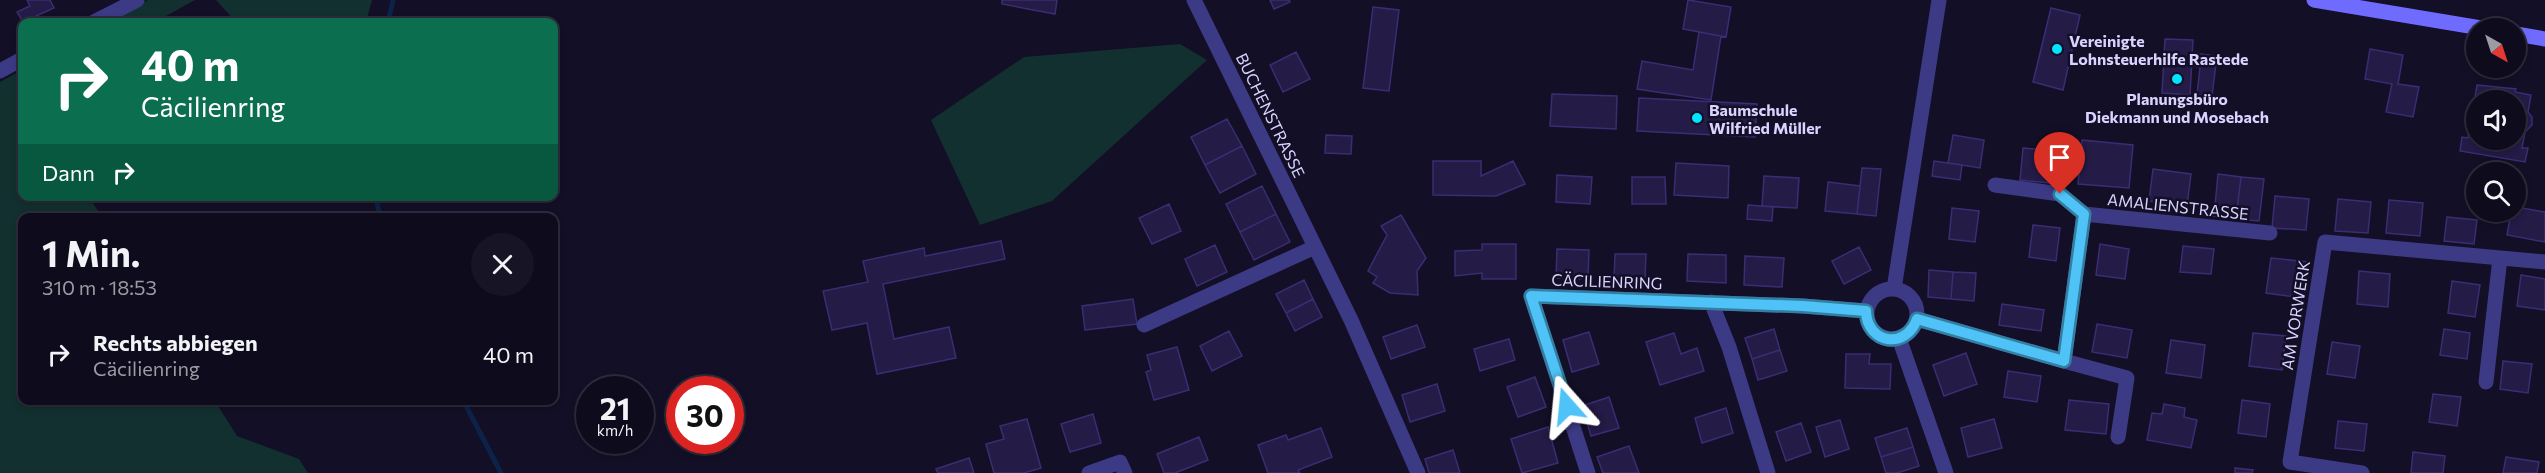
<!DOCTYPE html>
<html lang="de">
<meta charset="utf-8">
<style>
body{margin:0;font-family:Commissioner,sans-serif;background:#171425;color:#f1f3f6;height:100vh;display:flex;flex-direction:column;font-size:22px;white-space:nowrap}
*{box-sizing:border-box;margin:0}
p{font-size:20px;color:#9b9ba3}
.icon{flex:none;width:33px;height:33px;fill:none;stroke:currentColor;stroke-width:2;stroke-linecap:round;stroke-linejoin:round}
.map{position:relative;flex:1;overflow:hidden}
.drawer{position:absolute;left:18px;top:213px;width:540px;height:192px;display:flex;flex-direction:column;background:#0e0b1c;border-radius:12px;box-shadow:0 3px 9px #0003,0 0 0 2px #2e2b3b}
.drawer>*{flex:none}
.top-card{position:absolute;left:18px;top:18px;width:540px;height:183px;border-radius:12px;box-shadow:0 3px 9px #0003,0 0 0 2px #2e2b3b;background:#0b6e4f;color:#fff;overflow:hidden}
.needle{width:39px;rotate:141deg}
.controls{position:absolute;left:2466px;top:18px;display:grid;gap:12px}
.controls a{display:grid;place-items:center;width:60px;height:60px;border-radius:50%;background:#0e0b1c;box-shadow:0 3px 9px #0003,0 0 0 2px #2e2b3b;font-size:30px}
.speed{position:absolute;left:576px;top:376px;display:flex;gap:12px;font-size:30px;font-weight:700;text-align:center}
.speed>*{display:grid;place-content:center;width:78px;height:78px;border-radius:50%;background:#0e0b1c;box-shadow:0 3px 9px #0003,0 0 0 2px #2e2b3b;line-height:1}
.speed small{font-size:15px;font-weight:400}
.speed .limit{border:9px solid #d22;background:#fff;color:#111}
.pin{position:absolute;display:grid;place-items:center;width:51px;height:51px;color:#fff;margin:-62px -26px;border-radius:50% 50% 50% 0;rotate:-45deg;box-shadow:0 0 6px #0007}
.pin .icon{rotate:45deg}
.me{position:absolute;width:66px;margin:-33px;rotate:342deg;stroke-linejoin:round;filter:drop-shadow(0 0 4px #0008)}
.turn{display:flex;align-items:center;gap:21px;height:126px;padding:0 24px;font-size:27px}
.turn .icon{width:78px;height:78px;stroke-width:2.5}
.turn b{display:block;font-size:42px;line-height:51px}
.then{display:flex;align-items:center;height:57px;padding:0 24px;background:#0003;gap:12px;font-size:22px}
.round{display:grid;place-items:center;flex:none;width:63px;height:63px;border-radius:32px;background:#171425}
.summary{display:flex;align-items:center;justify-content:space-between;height:102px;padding:0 24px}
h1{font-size:36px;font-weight:700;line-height:45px}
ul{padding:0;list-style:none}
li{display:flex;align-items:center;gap:18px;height:78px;padding:0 24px}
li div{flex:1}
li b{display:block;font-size:22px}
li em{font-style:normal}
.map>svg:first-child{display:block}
.green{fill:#12302f}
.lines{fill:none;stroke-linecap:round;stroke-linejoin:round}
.stream{stroke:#0c2248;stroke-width:5}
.building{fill:#241b47;stroke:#3b2d73;stroke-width:1.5;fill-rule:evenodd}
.street{stroke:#3d3a85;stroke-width:15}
.secondary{stroke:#6f6bff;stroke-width:15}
.route-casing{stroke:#337fa1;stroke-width:15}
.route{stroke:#4fc3f7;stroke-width:10}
.poi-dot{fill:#00e5ff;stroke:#130f26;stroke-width:2}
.labels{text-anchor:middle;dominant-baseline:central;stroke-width:5;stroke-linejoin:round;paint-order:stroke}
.poi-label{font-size:16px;font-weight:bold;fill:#d9d4ff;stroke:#130f26;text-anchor:start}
.street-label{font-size:16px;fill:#d9d4ff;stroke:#130f26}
</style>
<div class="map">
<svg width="2545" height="473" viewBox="0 0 2545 473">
<rect width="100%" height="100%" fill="#130f26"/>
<path class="green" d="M148,0H195L155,22H108Z
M216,0H372L366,22H236Z
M1180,44L1207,60L1052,201L980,225L931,120L1024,57Z
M22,70V196L89,197L102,217L22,218V400L215,401L237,436L299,459L308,473H0V82Z"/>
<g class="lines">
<path class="stream" d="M388,22L393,0
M376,196L380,218
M463,400L501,473"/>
</g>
<path class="building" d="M27,0H50L54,8L23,22L17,12L30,6Z
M1002,0H1057L1055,14L1002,4Z
M1270,0H1289L1290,2L1274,9Z
M1688,0L1731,7L1726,37L1683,29Z
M1373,7L1399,10L1389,91L1363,88Z
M2051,8L2080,15L2063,90L2033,82Z
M1699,32L1721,36L1711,100L1637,89L1642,61L1693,70Z
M2165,39L2193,40L2190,95L2162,93Z
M2370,49L2403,55L2398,84L2419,87L2413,117L2386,112L2392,84L2365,79Z
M1296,52L1310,79L1283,92L1270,65Z
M2193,53L2217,56L2212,96L2197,95L2200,67L2191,66Z
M2477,85L2516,89L2515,92L2531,95L2528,112L2532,117V125L2525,132L2522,148H2528L2525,162L2460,151L2462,137L2468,138L2470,122L2466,112L2469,106L2474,103ZM2476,100H2516V140H2476Z
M1552,94L1617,96L1616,129L1550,126Z
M1639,98L1757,104L1755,137L1637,131Z
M1227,119L1242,146L1205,165L1191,137Z
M1326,135L1352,136L1351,154L1325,153Z
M1953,135L1984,140L1980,168L1948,163Z
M2082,140L2133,145L2129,188L2078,184Z
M1242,146L1256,174L1220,193L1205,165Z
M2023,148L2054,151L2050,183L2020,180Z
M1433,161H1481V176L1513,161L1525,184L1496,196L1433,195Z
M1934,161L1962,165L1960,180L1932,176Z
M1676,163L1729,166L1728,198L1674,195Z
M1862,168L1881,169L1876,216L1857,214Z
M2153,169L2191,174L2187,206L2149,201Z
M2218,174L2241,177L2236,219L2214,216Z
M1557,175L1592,177L1590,204L1556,202Z
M1764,176L1799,178L1797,208L1762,206Z
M1632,177H1665L1666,204H1632Z
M2241,177L2264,179L2259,221L2236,219Z
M1828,182L1860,186L1857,214L1825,211Z
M1262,186L1276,214L1240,232L1226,204Z
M2275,196L2309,199L2306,230L2272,228Z
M2338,199L2371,202L2368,233L2335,231Z
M2389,200L2423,203L2420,236L2386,233Z
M1169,204L1181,231L1152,244L1139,218Z
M1748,205L1773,207L1772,221L1747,219Z
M2516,207L2545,212V242L2507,235L2511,212H2516Z
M1952,208L1979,211L1975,242L1949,239Z
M1276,214L1290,242L1254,260L1240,232Z
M1401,215L1426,258L1417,271L1418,295L1390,293L1373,283L1377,277L1368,271L1387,235L1381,226Z
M2447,217L2477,220L2474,244L2444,241Z
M2033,225L2060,228L2056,261L2029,257Z
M1001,241L1005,259L883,284L894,339L949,327L956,358L877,374L867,323L832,330L823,291L868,282L863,261L924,248L925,256Z
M1482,244H1516V279H1482V273L1455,276V251L1482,250Z
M2100,244L2129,249L2125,279L2096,275Z
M1215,245L1227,272L1197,286L1185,259Z
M2183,246L2214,249L2211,274L2180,272Z
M1859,247L1871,270L1844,284L1832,261Z
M1557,249L1589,250L1588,279L1556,278Z
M1615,254H1646L1645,279H1614Z
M1688,254L1726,255V283L1687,281Z
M1745,256L1784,258L1782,287L1744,285Z
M2271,258L2308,262L2303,298L2266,293Z
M1929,270L1953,272L1951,299L1928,297Z
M2359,271L2390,274L2388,307L2357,304Z
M1953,272L1976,273L1974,301L1951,299Z
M2521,275L2545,279V310L2517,306Z
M1304,280L1313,299L1286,313L1276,294Z
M2452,281L2480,285L2475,317L2448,313Z
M1133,299L1137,324L1085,330L1082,306Z
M1313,299L1322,317L1295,331L1286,313Z
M2002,304L2044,310L2041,331L1999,325Z
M2097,324L2132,330L2127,358L2092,352Z
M1417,325L1425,347L1391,359L1383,337Z
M1774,329L1780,350L1752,359L1745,338Z
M2444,329L2470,333L2467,359L2440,355Z
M1229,331L1242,356L1212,371L1200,346Z
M1589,332L1599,364L1572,372L1563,340Z
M1674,333L1681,354L1697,348L1704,371L1660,385L1646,342Z
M2253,333L2286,336L2282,370L2249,366Z
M1509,339L1515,360L1480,371L1474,349Z
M2171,340L2205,345L2201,378L2166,373Z
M2332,342L2360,346L2355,378L2327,374Z
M1177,347L1189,390L1154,400L1146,372L1151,370L1147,355Z
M1780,350L1787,371L1758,380L1752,359Z
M1966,353L1977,384L1944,396L1933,365Z
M1846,354H1870L1869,364H1891L1890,389L1845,388Z
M2503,361L2532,364L2528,393L2500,389Z
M2008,371L2041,376L2037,402L2004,397Z
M1535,377L1546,407L1518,417L1507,387Z
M1437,384L1445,411L1410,422L1402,395Z
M2433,394L2461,397L2457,426L2429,422Z
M1609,397L1619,428L1591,436L1582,406Z
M2069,400L2109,404L2106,434L2065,430Z
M2242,400L2270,404L2266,437L2238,433Z
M2164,404L2185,408L2184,417L2197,420L2191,448L2147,440L2152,413L2162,414Z
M1726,408L1733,433L1702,443L1695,418Z
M1093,414L1101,443L1070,452L1061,424Z
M1027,419L1041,468L1024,473H994L986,444L1004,439L1000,426Z
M1994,419L2002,448L1968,457L1961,428Z
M1840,420L1849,449L1825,457L1816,427Z
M2338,421L2367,424L2364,451L2335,448Z
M1801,423L1811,452L1786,461L1776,432Z
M1548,427L1558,463L1522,473L1511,439Z
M1321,428L1332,457L1298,470L1300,473H1268L1258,445L1286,435L1288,440Z
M1907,428L1913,447L1881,457L1875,438Z
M1199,437L1208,460L1175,473H1164L1157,454Z
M1629,446L1639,473H1603L1597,457Z
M1913,447L1919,466L1897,473H1886L1881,457Z
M1453,450L1460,473H1429L1425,459Z
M2413,452L2445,456L2443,473H2411Z
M2506,457L2539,462L2537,473H2503Z
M969,458L974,473H938L936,469Z
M2235,468L2253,470L2252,473H2235Z"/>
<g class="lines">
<path class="street" d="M1194,0L1351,320L1418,473
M94,22L137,0
M0,71L22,59
M2084,214L2270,233
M1867 314a25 25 0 1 1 50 0a25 25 0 1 1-50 0Z
M1894,289L1939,0
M1711,302L1729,347L1768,473
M1917,319L2064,361L2084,214L2060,194L1995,185
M1144,325L1315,247
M1899,338L1946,473
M2064,361L2127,378L2118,437
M2486,382L2500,258
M1089,473L1120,462L1125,473
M1588,473L1531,296L1803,306L1866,311
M2362,473L2290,462L2325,242L2545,262"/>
<path class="secondary" d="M2314,0L2481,28
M2516,34L2545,39"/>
</g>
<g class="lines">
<g class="route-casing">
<path id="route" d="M1567,406L1531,296L1803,306L1866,311C1867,344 1906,350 1917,319L2064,361L2084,214L2060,194"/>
</g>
<use href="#route" class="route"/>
</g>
<g class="poi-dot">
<circle cx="2057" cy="49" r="6"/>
<circle cx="2177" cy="79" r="6"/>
<circle cx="1697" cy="118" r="6"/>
</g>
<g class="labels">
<g class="poi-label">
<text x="2069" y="40">Vereinigte<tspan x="2069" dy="18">Lohnsteuerhilfe Rastede</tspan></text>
<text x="2177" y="98" text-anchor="middle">Planungsbüro<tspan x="2177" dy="18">Diekmann und Mosebach</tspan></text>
<text x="1709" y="109">Baumschule<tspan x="1709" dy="18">Wilfried Müller</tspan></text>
</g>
<g class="street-label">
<text transform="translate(1271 115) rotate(64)">BUCHENSTRASSE</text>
<text transform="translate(2178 206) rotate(6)">AMALIENSTRASSE</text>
<text transform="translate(1607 281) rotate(2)">CÄCILIENRING</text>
<text transform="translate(2295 315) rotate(-81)">AM VORWERK</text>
</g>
</g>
</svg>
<div class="controls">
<a><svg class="needle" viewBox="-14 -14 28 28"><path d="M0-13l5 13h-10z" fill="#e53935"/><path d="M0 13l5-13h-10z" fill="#9b9ba3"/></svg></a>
<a><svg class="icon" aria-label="sound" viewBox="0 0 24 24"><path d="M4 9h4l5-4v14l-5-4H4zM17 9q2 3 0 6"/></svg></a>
<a><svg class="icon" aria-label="search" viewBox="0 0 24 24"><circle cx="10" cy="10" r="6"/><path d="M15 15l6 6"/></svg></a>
</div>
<div class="speed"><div>21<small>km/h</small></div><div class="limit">30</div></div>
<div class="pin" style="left:2060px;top:194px;background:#d93025"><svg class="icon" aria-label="arrive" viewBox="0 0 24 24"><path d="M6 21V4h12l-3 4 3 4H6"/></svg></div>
<svg class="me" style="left:1567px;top:406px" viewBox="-20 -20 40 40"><path d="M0-17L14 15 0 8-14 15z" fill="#4fc3f7" stroke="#fff" stroke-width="4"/></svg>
<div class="top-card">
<div class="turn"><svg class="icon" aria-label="right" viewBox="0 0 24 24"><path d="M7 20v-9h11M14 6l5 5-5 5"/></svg><div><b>40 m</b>Cäcilienring</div></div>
<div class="then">Dann<svg class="icon" aria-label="right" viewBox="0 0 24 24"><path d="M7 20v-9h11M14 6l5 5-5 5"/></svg></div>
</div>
<section class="drawer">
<div class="summary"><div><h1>1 Min.</h1><p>310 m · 18:53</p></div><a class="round"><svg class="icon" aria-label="close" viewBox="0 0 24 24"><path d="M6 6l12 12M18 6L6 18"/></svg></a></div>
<ul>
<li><svg class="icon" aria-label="right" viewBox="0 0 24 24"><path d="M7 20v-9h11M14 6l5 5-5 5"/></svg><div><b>Rechts abbiegen</b><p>Cäcilienring</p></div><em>40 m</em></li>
</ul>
</section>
</div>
